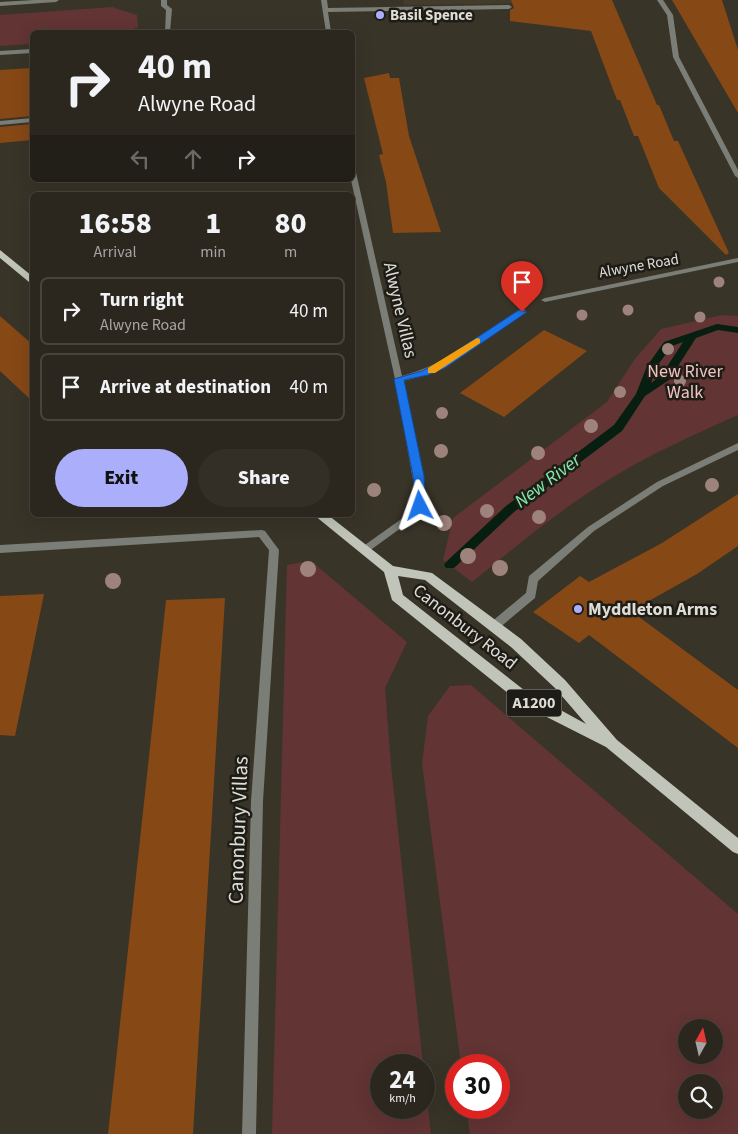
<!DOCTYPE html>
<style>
body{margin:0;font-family:"Source Sans 3",sans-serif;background:#332f27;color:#f1f3f6;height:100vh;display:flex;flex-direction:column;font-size:19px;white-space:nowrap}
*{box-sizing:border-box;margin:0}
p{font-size:16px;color:#a6a5a4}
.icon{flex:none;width:28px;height:28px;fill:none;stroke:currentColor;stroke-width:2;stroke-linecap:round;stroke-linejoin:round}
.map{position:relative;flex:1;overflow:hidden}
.side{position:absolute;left:30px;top:192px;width:325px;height:325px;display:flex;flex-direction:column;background:#2b271e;border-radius:8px;box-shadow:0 5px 20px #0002,0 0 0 1px #47443c}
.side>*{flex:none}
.banner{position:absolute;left:30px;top:30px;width:325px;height:152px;border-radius:8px;box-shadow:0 5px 20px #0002,0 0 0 1px #47443c;background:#2b271e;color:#f1f3f6;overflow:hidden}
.needle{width:32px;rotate:8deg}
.controls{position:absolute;left:678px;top:1019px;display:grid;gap:10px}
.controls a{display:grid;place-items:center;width:45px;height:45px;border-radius:50%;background:#2b271e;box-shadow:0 5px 20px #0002,0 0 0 1px #47443c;font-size:25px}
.speed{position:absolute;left:370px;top:1054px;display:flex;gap:10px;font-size:25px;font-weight:700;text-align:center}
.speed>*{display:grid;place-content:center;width:65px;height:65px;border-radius:50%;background:#2b271e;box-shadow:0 5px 20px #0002,0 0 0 1px #47443c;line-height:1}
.speed small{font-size:12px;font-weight:400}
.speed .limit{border:8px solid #d22;background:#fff;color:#111}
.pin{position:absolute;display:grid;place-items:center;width:42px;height:42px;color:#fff;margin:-51px -21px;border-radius:50% 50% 50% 0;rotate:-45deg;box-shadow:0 0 5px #0007}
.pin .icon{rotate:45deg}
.me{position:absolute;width:55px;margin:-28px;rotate:356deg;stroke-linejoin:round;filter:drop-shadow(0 0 4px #0008)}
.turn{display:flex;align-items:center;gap:18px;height:105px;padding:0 25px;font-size:22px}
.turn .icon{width:65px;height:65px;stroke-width:2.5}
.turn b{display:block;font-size:35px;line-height:42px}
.lanes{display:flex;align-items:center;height:48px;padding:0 25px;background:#0003;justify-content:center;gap:25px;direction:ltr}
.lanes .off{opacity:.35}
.eta{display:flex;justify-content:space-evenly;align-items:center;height:85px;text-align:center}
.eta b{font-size:30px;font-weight:800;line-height:35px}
.cta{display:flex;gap:10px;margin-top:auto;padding:10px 25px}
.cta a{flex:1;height:58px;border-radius:30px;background:#abaffb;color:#111;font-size:20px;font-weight:800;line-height:58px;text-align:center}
.cta a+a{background:#332f27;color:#f1f3f6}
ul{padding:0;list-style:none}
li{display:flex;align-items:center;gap:15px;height:68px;margin:0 10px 8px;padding:0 15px;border:2px solid #47443c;border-radius:8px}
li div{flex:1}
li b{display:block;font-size:19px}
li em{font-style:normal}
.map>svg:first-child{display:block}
.built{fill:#433c2a}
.green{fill:#623434;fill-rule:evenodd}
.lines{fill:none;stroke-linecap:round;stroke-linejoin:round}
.stream{fill:#071f11;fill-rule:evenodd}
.building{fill:#864815}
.service{fill:#7b7d77;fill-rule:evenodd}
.minor{fill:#7b7d77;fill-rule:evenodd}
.primary{fill:#c1c5b9;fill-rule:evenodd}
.tree{fill:#9e837c}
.route{fill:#1a73e8;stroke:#114b97}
.slow{fill:#f59e0b}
.poi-dot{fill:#abaffb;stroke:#1e1c16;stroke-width:2}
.labels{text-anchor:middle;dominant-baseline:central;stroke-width:5;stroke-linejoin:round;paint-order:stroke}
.far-poi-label{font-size:15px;font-weight:bold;fill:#e0ddd6;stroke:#1e1c16;text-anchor:start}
.far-street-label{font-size:15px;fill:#e0ddd6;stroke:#1e1c16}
.shield{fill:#1e1c16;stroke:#a6a39c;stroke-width:1}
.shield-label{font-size:16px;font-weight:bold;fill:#e0ddd6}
.street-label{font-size:18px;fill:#e0ddd6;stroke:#1e1c16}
.park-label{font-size:18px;fill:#f1c3c0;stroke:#1e1c16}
.poi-label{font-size:18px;font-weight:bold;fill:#e0ddd6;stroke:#1e1c16;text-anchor:start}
.water-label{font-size:19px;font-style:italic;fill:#81eaaa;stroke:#1e1c16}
.near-street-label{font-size:21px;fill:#e0ddd6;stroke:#1e1c16}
</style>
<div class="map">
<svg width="738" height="1134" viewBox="0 0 738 1134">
<rect width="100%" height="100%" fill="#393428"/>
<path class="built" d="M403,0H545L546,3L404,5Z"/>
<path class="green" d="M112,7L137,15L138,27L126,32H32V44L0,46V15Z
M722,315L738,316V415C696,434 654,452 615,476C564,506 518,545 472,582L443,560L453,518L607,402L634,360L661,329Z
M311,561L407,642L385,688L391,765L423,1065H381V1108H424V1071L431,1134H272L287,565Z
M471,685L738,914V1134H470L466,1108H499V1065H461L422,763L428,716L450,686ZM686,1028H714V1055H686ZM686,1082H714V1110H686Z"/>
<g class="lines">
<path class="stream" d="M717,324L738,327V333L718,330L696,338L669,380L645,396L622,431L514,512L454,568H446L444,565L446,562L506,506L614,425L636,394L647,366L664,342ZM683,342L661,376L651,383L657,366L672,346Z"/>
</g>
<path class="building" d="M511,0H612L657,105H659L674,141H678L729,253L726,255L659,188L638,136H634L620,100H617L591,31L510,21V10L514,8Z
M672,0H722L738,50V113Z
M32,68V116L0,119V70Z
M389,73L390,78H399L409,136L441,232L393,233L386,182L379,155L383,154L364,78Z
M32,124V140L0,143V127Z
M0,316L32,344V401L0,371Z
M544,330L587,351L504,417L460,393Z
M738,494V546L697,574L631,611L738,690V748L589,635L579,643L533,612L580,576L589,582L662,543Z
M44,594L15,736L0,735V596Z
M225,598L193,1134H108L166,600Z"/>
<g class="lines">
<path class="service" d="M32,118V122L0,125V121Z"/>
<path class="minor" d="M34,0H59L56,2L0,6V2Z
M161,0H167V5L172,9L170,32H165L166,10L161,6Z
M321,0H327L328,8L509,5L512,7L509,9L328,12L331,32H326Z
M657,0H663L673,15L679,57L738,170V178L735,176L673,57L667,15Z
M32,49V53L0,55V51Z
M352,166L355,168L402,376C447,365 481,334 519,310H525L526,312L451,362L419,377L403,381L426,497L423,512L365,554L360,550L362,547L414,510L416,497L395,379L351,180Z
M738,258V262L545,302L541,300L545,298Z
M738,443V450L663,486L594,531L538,581L535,598L498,629H490L489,626L490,623L526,593L529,576L588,527L657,482Z
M262,530L265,531L279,550L263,801L256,1134H242L251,801L269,550L259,537L0,553V545Z"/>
<path class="primary" d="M0,250L32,276V283L29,282L0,258Z
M314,515H328L393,566L432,573L521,639L565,680L617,740L738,838V854L733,852L606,747L533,710L514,698L392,600L384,572ZM398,576L425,580L511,647L555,688L586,724L524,690L403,595Z"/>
</g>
<g class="tree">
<circle cx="719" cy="282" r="5.5"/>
<circle cx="628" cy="310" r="5.5"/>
<circle cx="582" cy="315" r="5.5"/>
<circle cx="700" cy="317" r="5.5"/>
<circle cx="668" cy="349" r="6"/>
<circle cx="680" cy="381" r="6"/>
<circle cx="620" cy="392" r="6"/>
<circle cx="442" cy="413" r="6"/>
<circle cx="591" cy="426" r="7"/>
<circle cx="441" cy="451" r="7"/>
<circle cx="538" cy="453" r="7"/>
<circle cx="712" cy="485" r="7"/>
<circle cx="374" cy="490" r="7"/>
<circle cx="487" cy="511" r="7"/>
<circle cx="539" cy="517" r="7"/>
<circle cx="444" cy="523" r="8"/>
<circle cx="468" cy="556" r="8"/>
<circle cx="500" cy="568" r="8"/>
<circle cx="308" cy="569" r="8"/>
<circle cx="113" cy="581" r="8"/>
</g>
<path class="route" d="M519,310L527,312L445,368L428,375L404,380L424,476L426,506L424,508H417L413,476L394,379L422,371L438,363Z"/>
<path class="slow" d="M477,338L480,339V343L435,373H428V368Z"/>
<g class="poi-dot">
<circle cx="380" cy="15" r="5"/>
<circle cx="578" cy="609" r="5"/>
</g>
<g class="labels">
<g class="far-poi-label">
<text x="390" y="15">Basil Spence</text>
</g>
<g class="far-street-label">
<text transform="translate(639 266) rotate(-10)">Alwyne Road</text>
</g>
<rect class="shield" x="506.5" y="689.5" width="55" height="27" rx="4"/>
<g class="shield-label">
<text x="534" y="703">A1200</text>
</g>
<g class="street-label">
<text transform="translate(400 310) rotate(77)">Alwyne Villas</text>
<text transform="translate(465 627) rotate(38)">Canonbury Road</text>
</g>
<g class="park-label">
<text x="685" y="371">New River<tspan x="685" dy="21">Walk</tspan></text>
</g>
<g class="poi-label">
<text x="588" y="609">Myddleton Arms</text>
</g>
<g class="water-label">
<text transform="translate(548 481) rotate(-37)">New River</text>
</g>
<g class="near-street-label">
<text transform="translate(238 830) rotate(-88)">Canonbury Villas</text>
</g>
</g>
</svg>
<div class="controls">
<a><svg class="needle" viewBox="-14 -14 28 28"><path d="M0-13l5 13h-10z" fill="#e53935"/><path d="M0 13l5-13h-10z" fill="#a6a5a4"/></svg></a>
<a><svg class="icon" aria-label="search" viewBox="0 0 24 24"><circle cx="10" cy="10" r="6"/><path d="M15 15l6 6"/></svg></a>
</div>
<div class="speed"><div>24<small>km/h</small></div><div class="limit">30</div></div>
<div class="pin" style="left:522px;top:312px;background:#d93025"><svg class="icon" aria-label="arrive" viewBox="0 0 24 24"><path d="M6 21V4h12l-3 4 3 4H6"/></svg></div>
<svg class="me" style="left:420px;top:506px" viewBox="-20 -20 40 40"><path d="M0-17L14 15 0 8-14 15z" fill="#1a73e8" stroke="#fff" stroke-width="4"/></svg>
<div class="banner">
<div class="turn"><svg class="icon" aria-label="right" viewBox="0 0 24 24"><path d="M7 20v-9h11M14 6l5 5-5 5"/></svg><div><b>40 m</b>Alwyne Road</div></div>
<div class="lanes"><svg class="icon off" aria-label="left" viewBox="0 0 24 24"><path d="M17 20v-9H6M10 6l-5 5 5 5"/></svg><svg class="icon off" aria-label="ahead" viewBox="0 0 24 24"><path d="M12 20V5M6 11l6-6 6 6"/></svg><svg class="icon" aria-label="right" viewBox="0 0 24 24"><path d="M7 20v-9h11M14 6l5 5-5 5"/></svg></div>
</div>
<section class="side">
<div class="eta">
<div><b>16:58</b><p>Arrival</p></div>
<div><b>1</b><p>min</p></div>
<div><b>80</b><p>m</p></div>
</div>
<ul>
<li><svg class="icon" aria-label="right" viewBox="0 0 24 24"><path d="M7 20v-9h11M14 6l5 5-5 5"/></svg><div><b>Turn right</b><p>Alwyne Road</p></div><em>40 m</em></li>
<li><svg class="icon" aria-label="arrive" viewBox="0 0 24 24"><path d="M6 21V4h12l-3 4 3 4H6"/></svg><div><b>Arrive at destination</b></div><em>40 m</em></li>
</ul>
<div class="cta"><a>Exit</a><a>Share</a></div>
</section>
</div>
